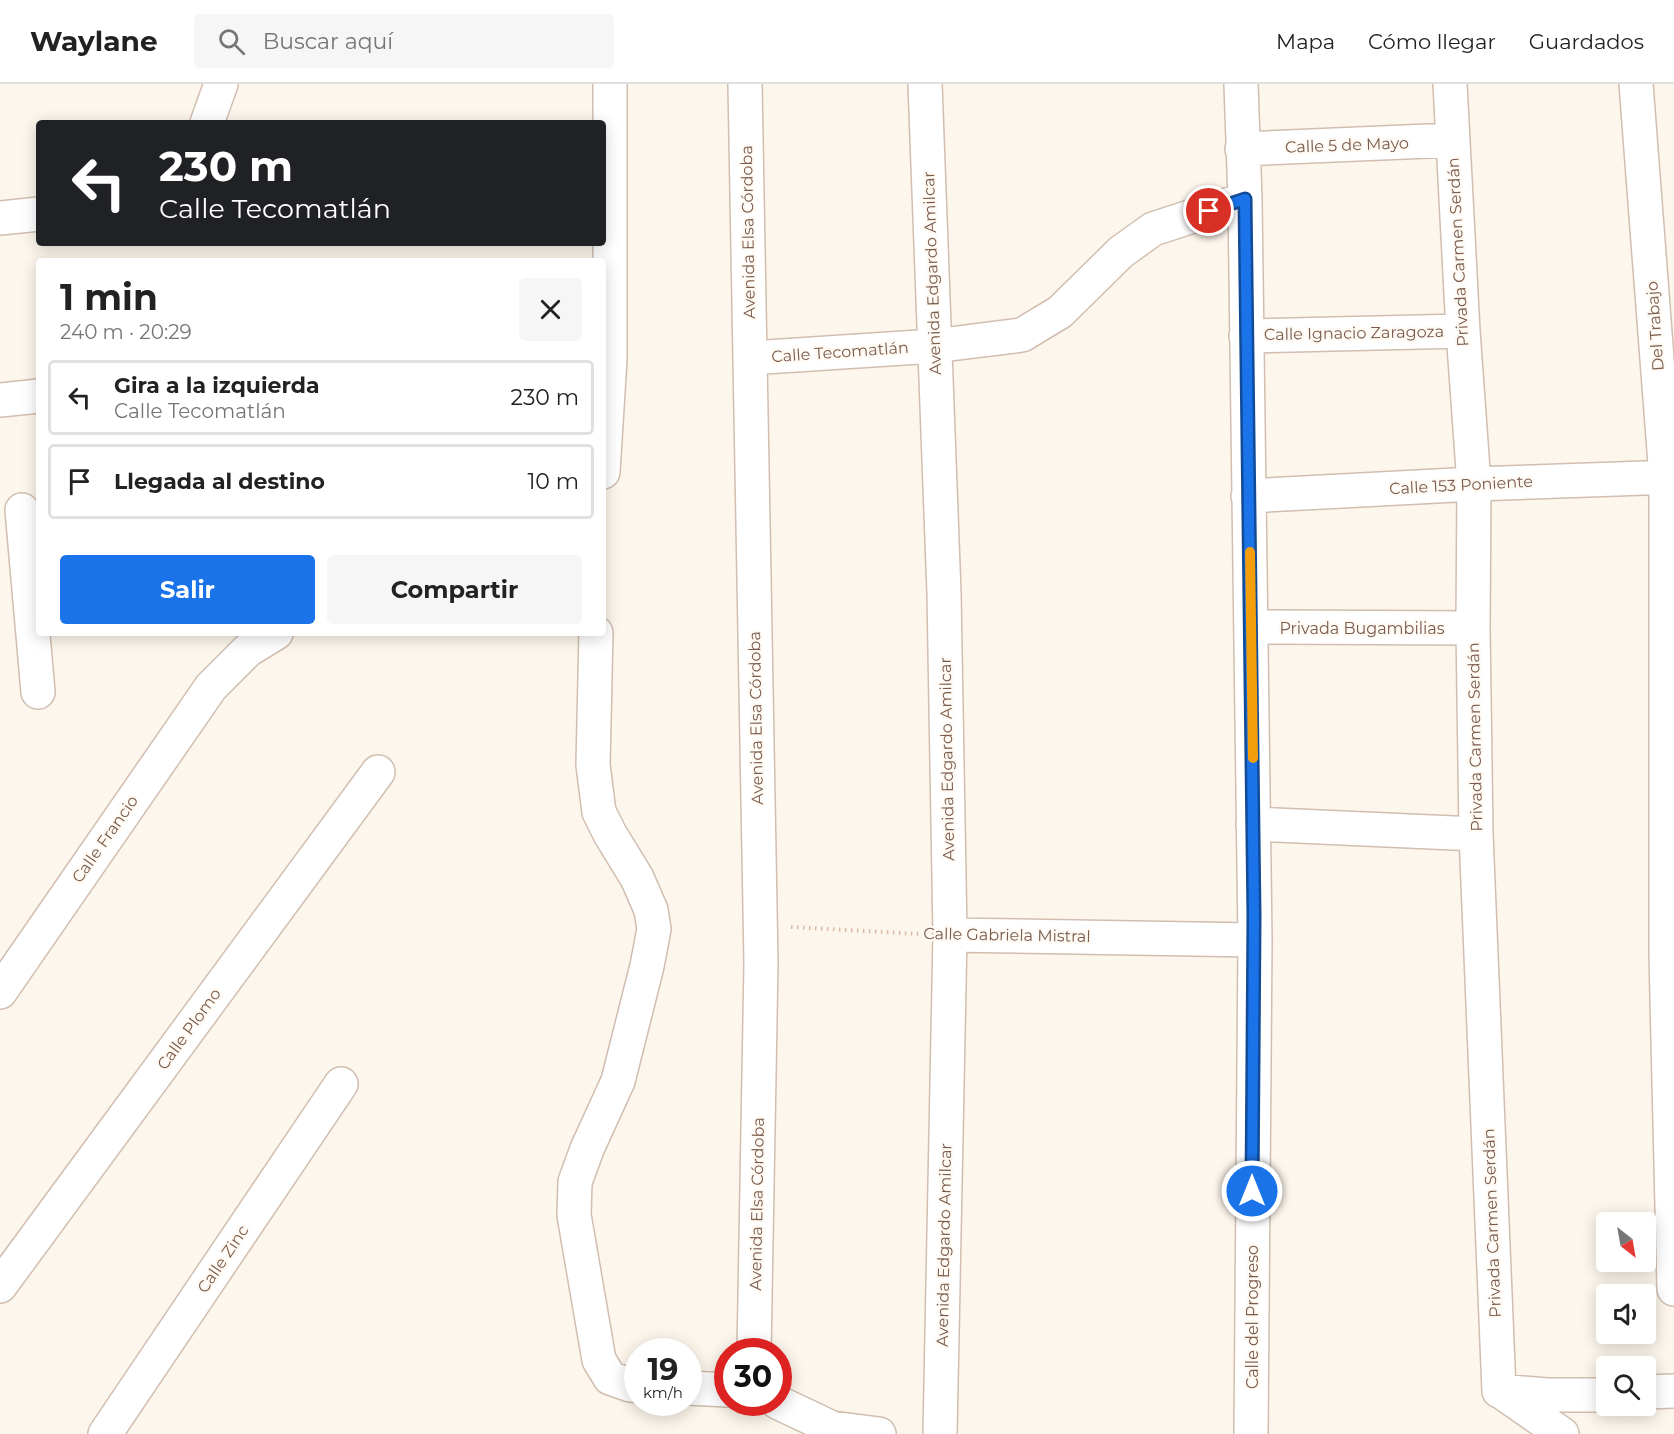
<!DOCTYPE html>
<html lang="es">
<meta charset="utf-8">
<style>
body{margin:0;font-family:Montserrat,sans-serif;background:#f6f6f6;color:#222;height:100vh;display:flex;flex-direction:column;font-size:22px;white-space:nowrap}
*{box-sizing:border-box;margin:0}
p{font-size:20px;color:#767676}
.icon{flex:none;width:33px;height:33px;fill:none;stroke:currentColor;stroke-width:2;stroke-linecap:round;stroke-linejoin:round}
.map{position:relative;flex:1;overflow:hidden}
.drawer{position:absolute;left:36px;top:174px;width:570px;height:378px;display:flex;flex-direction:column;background:#fff;border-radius:6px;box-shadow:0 3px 15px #0003}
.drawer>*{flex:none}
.top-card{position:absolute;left:36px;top:36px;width:570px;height:126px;border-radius:6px;box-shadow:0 3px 15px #0003;background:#202124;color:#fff;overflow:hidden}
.needle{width:39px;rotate:149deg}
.controls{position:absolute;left:1596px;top:1128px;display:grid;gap:12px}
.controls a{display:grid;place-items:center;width:60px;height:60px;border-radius:6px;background:#fff;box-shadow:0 3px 15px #0003;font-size:30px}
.speed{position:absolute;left:624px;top:1254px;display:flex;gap:12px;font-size:30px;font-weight:700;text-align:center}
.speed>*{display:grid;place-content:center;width:78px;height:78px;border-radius:50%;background:#fff;box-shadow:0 3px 15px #0003;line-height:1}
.speed small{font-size:15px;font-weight:400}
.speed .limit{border:9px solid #d22;background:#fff;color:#111}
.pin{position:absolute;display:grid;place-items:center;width:51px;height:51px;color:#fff;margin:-26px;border:3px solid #fff;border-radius:50%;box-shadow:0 2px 6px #0007}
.me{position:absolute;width:66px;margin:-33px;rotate:0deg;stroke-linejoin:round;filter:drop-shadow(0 0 4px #0008)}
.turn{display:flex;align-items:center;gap:21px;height:126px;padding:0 24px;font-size:27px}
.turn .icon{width:78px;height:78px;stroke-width:2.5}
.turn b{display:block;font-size:42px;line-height:51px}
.round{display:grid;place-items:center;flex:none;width:63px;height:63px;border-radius:6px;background:#f6f6f6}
.headline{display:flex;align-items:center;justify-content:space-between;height:102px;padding:0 24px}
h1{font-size:36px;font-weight:700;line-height:45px}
.primary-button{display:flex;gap:12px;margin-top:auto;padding:12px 24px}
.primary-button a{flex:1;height:69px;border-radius:6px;background:#1a73e8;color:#fff;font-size:24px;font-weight:700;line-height:69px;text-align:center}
.primary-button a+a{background:#f6f6f6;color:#222}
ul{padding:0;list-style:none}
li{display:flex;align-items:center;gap:18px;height:75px;margin:0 12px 9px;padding:0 12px;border:3px solid #e0e0e0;border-radius:6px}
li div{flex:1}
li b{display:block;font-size:22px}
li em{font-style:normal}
header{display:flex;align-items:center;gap:36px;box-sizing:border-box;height:84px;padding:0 30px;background:#fff;border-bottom:2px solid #e0e0e0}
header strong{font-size:28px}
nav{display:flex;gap:33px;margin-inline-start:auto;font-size:21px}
.search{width:420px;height:54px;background:#f6f6f6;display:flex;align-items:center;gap:15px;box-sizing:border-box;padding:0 21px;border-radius:6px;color:#767676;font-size:22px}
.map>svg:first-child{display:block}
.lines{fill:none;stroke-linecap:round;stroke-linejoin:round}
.street-casing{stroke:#d1beb0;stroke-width:36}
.path{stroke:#d9b8a5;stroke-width:4;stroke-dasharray:1.5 4.5;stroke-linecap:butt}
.street{stroke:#fff;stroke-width:33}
.route-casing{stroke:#114b97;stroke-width:15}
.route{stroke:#1a73e8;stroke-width:10}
.slow{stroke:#f59e0b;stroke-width:10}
.labels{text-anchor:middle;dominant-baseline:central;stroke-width:4.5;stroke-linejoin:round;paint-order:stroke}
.street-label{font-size:16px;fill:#7a5c4d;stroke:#fffaf3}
</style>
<header>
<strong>Waylane</strong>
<div class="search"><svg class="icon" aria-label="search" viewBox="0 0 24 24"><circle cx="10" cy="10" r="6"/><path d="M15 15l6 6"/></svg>Buscar aquí</div>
<nav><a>Mapa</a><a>Cómo llegar</a><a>Guardados</a></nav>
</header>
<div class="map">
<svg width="1674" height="1350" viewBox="0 0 1674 1350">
<rect width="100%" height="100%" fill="#fdf6ec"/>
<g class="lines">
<g class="street-casing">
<path id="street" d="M745,0L761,879L754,1268
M925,0L944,509L950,851L940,1350
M1241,0L1245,115L1255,856L1251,1350
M1450,0L1463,247L1474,400L1473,544L1476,750L1499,1307
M1636,0L1666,393V872L1674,1205
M207,39L221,0
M1242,65L1452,56
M0,134L39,130
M1246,252L1463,247
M750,274L934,262L1022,251L1060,228L1121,168L1153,145L1245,115
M0,316L39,312
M603,388L610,275V0
M1248,412L1474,400L1674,393
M22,426L38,608
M1252,543L1473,544
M596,549L593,681L599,728L610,750L637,794L651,826L654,845L647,882L618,997L587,1065L575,1098L574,1131L599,1276L610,1294L630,1301L638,1302
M1253,740L1476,750
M950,851L1255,856
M0,908L211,603L248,566L276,549
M0,1202L378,688
M688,1304L728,1306
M1499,1307L1547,1311H1606
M1646,1308L1674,1307
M1503,1309L1562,1350
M777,1318L832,1344L879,1350
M105,1350L341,1000"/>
</g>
<path class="path" d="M791,843L921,850"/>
<use href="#street" class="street"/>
</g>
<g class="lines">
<g class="route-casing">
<path id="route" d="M1209,127L1245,115L1254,833L1252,1107"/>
</g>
<use href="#route" class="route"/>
<path class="slow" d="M1250,468L1253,674"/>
</g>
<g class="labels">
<g class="street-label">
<text transform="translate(1347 61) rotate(-2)">Calle 5 de Mayo</text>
<text transform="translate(748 148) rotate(-91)">Avenida Elsa Córdoba</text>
<text transform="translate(1458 168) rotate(-93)">Privada Carmen Serdán</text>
<text transform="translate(932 189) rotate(-92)">Avenida Edgardo Amilcar</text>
<text transform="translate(1655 242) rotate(-94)">Del Trabajo</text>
<text transform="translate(1354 249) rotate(-1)">Calle Ignacio Zaragoza</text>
<text transform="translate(840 268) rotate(-4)">Calle Tecomatlán</text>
<text transform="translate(1461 401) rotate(-3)">Calle 153 Poniente</text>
<text x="1362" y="544">Privada Bugambilias</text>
<text transform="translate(756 634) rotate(-91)">Avenida Elsa Córdoba</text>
<text transform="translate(1475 653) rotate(-91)">Privada Carmen Serdán</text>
<text transform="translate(947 675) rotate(-91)">Avenida Edgardo Amilcar</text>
<text transform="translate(105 755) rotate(-55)">Calle Francio</text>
<text transform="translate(1007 851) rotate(1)">Calle Gabriela Mistral</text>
<text transform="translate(189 945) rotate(-54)">Calle Plomo</text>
<text transform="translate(757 1120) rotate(-89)">Avenida Elsa Córdoba</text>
<text transform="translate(1492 1139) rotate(-92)">Privada Carmen Serdán</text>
<text transform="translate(944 1161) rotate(-89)">Avenida Edgardo Amilcar</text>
<text transform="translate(223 1175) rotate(-56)">Calle Zinc</text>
<text transform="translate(1252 1233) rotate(-90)">Calle del Progreso</text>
</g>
</g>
</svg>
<div class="controls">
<a><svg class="needle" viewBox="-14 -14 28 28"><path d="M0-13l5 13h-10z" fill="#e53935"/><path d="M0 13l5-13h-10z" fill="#767676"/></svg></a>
<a><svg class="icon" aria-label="sound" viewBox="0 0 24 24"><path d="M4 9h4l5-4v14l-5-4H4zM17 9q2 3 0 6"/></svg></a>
<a><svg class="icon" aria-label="search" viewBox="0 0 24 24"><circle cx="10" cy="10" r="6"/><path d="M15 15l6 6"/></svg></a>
</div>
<div class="speed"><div>19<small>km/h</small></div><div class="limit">30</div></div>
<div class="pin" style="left:1209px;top:127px;background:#d93025"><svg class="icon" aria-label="arrive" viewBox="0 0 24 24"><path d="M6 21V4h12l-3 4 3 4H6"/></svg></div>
<svg class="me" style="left:1252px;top:1107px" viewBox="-20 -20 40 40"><circle r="17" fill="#1a73e8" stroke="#fff" stroke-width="3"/><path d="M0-11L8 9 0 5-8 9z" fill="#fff"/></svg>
<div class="top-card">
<div class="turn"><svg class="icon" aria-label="left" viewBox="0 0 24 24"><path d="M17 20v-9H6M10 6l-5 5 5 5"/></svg><div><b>230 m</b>Calle Tecomatlán</div></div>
</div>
<section class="drawer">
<div class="headline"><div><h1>1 min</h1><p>240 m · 20:29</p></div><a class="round"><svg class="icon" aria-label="close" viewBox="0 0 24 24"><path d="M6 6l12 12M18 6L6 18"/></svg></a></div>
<ul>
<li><svg class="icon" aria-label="left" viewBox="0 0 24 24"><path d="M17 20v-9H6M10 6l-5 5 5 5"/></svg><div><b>Gira a la izquierda</b><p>Calle Tecomatlán</p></div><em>230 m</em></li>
<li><svg class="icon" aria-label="arrive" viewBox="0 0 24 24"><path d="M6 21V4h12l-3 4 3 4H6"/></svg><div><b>Llegada al destino</b></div><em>10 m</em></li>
</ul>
<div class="primary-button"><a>Salir</a><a>Compartir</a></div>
</section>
</div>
